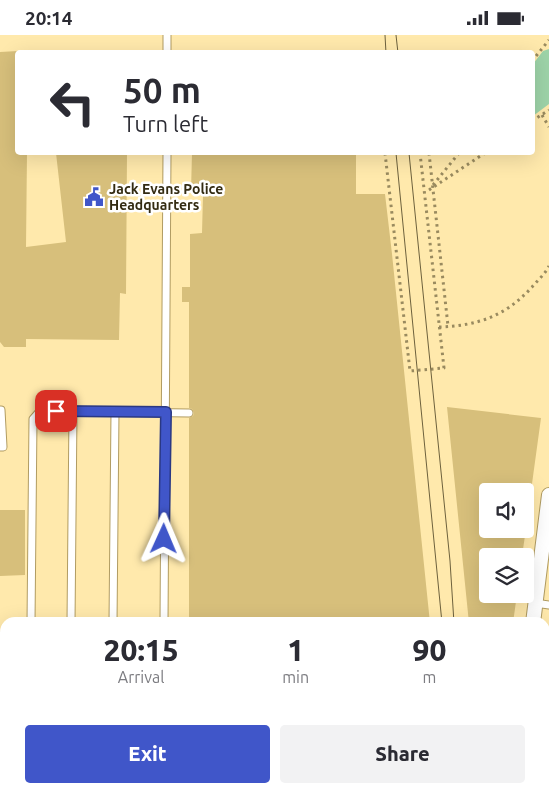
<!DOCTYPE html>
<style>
body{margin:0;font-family:Ubuntu,sans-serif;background:#f2f2f3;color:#2b2b33;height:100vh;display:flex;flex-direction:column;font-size:19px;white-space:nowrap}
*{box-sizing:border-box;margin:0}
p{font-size:16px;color:#7c7c81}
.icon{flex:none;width:28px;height:28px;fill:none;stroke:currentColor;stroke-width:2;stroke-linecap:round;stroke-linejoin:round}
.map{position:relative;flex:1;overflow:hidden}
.drawer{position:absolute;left:0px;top:582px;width:550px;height:176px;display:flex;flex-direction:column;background:#fff;border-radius:15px 15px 0 0;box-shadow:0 5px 20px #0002}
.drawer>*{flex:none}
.guide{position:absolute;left:15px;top:15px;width:520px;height:105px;border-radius:5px;box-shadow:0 5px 20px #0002;background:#fff;color:#2b2b33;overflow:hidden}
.buttons{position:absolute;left:479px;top:448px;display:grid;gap:10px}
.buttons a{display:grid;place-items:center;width:55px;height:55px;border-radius:5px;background:#fff;box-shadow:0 5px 20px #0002;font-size:25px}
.pin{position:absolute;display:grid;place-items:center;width:42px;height:42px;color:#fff;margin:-21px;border-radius:10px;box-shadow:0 2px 8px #0006}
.me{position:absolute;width:55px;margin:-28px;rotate:1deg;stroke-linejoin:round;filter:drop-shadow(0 0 4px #0008)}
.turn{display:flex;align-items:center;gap:18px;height:105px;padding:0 25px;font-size:22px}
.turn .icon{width:65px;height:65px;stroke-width:2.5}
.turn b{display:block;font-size:35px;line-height:42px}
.eta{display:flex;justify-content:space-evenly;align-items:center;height:85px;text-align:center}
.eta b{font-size:30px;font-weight:800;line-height:35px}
.action{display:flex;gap:10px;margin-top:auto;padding:10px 25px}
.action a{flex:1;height:58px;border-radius:5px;background:#4056c9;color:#fff;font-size:20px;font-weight:800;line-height:58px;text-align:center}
.action a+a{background:#f2f2f3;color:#2b2b33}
.status{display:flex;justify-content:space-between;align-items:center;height:35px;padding:0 25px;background:#fff;direction:ltr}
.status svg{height:14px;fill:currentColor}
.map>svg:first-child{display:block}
.green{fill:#9dd3a8}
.building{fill:#d7bf7b}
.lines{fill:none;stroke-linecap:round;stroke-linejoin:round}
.service-casing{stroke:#b19c62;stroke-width:9}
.minor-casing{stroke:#b19c62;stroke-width:16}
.path{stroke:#998a5f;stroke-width:3;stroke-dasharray:2.5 4;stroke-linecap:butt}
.service{stroke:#fff;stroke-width:7}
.minor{stroke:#fff;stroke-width:14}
.tram{stroke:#6d613d;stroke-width:1}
.route-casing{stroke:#2a3883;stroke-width:12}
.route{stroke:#4056c9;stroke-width:9}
.labels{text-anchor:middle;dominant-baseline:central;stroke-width:5;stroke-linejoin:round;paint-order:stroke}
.poi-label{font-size:14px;font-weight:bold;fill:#332b12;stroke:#fff;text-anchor:start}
</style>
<div class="status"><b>20:14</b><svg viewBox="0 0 49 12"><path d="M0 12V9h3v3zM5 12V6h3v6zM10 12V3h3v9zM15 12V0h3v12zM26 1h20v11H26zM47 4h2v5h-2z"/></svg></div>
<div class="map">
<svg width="549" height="758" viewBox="0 0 549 758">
<rect width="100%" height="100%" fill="#ffe9ac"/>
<path class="green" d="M549,14V69L533,81V29L543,16Z
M186,754H423V758H186Z"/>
<path class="building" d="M18,16V118H27L26,212L66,207L56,118H127L126,259L120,258L119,305L26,304V312H4L0,307V17Z
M192,118H356V159H385L392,219L430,588H189V383L193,381L194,378L192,374L189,373V267H182V252H190V199L202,198L203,160H195L191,156Z
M447,372L541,383L531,456H488V494H526L522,521H488V559H517L513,588H469Z
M0,475H25V540L0,541Z"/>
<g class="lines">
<g class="service-casing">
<path id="service" d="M167,0V18
M0,375H1L3,412H0
M535,568L549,570
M31,588L33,384L40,376L189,378
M71,588L73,376
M113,588L115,377
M164,588L167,118
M0,601H5
M445,754V758
M21,758V754"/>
</g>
<g class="minor-casing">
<path id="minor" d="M533,588L549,460
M545,619H549
M0,654H5
M163,754V758
M506,758L507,754"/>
</g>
<path class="path" d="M532,26L549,5
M542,80L549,92
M532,86L549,75
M385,118L410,336L444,333L420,118
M429,118L448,291
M433,150L459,118
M429,155L485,118
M439,292C477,291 506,281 532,252C538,245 545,239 549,231"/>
<use href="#service" class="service"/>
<use href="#minor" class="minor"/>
<path class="tram" d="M385,0L386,18
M396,0L398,18
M396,118L442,588
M409,118L450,526L454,588
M456,754V758
M468,754V758"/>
</g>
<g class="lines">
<g class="route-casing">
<path id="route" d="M56,376L166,377L164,504"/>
</g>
<use href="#route" class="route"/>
</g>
<defs>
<g id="civic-bare" transform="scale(1.5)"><path d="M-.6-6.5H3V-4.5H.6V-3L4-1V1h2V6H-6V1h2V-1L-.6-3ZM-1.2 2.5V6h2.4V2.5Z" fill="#4056c9" stroke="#fff" stroke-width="2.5" paint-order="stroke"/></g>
</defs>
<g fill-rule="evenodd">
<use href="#civic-bare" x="94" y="162"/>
</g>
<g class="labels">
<g class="poi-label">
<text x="109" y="154">Jack Evans Police<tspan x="109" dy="16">Headquarters</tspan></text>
</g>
</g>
</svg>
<div class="buttons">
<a><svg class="icon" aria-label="sound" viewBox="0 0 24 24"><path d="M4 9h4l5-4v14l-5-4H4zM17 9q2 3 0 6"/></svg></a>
<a><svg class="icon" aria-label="layers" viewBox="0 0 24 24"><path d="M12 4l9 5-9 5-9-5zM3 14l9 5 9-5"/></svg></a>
</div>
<div class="pin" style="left:56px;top:376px;background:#d93025"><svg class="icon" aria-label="arrive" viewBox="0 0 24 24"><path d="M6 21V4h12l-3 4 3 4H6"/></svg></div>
<svg class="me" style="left:164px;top:504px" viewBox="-20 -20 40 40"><path d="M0-17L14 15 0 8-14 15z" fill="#4056c9" stroke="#fff" stroke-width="4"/></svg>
<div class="guide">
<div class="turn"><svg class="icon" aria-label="left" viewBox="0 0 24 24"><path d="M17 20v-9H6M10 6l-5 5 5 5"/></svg><div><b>50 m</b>Turn left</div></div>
</div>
<section class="drawer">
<div class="eta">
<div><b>20:15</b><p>Arrival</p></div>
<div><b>1</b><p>min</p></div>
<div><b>90</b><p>m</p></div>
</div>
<div class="action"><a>Exit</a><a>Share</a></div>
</section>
</div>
